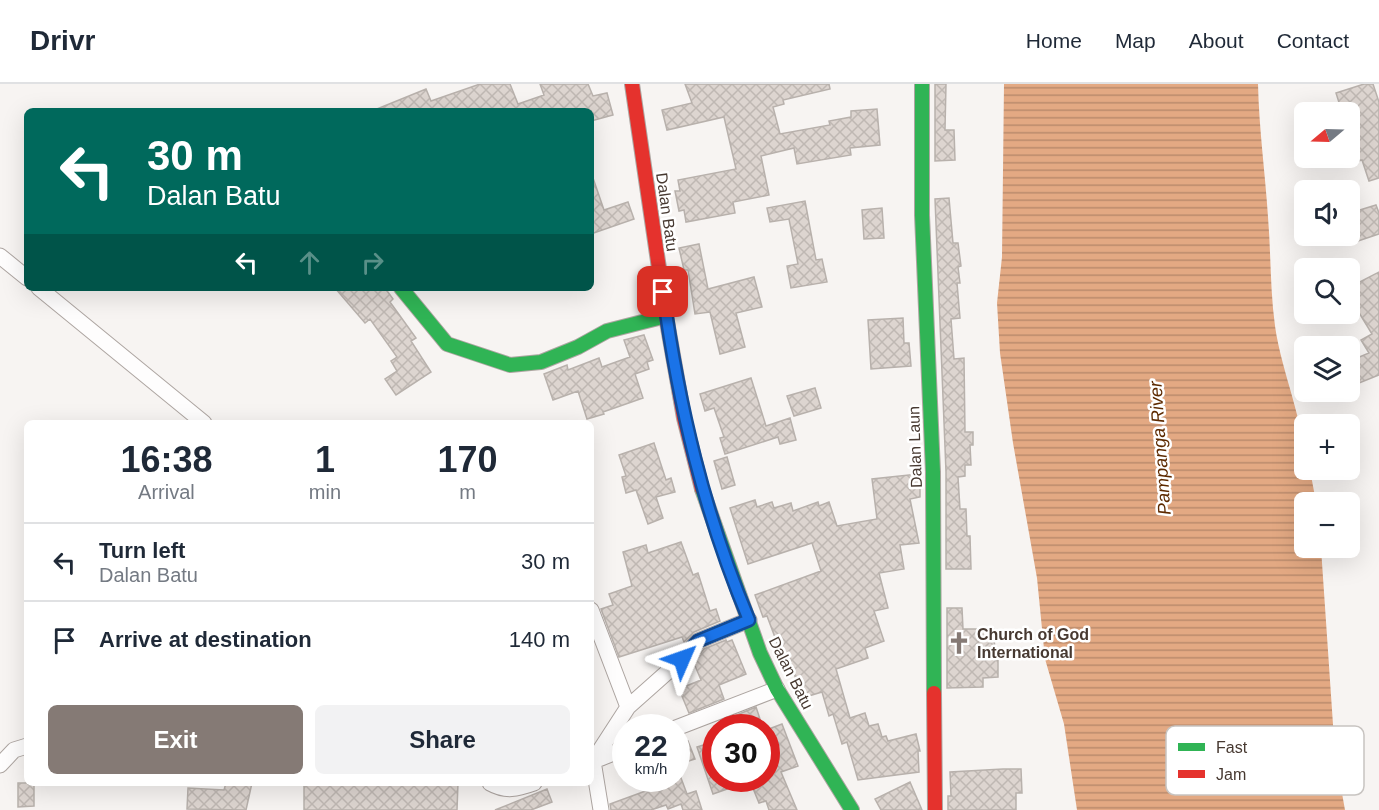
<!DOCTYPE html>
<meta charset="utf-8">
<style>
body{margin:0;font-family:Arial,sans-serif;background:#f2f2f3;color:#1f2937;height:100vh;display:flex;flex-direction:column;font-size:22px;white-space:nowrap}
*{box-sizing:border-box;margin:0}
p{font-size:20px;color:#747a83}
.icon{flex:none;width:33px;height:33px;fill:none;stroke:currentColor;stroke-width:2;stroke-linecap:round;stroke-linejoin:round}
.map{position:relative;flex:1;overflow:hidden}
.details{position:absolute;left:24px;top:336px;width:570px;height:366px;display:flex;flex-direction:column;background:#fff;border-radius:9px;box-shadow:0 6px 24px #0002}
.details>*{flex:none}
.guide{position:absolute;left:24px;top:24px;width:570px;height:183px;border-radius:9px;box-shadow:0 6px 24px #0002;background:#00695c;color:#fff;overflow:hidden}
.needle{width:39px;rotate:251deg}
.fabs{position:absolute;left:1294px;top:18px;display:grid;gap:12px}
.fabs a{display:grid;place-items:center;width:66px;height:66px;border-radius:9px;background:#fff;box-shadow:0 6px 24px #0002;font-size:30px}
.speed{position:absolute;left:612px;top:630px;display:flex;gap:12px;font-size:30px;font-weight:700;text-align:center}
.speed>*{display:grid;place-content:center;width:78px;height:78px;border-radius:50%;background:#fff;box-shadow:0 6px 24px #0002;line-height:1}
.speed small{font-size:15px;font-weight:400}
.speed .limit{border:9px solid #d22;background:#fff;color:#111}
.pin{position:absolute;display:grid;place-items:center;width:51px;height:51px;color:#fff;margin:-26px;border-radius:12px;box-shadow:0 3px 9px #0006}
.me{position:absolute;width:66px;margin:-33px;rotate:47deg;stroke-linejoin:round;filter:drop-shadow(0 0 4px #0008)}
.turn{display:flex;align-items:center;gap:21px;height:126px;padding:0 24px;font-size:27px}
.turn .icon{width:78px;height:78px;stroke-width:2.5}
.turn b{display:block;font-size:42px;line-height:51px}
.lanes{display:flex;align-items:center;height:57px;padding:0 24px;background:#0003;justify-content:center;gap:30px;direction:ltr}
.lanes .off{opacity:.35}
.eta{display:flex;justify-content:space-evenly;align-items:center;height:102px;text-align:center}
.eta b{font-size:36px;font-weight:700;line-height:42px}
.action{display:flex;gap:12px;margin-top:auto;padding:12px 24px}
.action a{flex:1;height:69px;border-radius:9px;background:#857a75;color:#fff;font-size:24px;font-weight:700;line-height:69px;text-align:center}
.action a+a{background:#f2f2f3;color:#1f2937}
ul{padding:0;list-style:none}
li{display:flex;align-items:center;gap:18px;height:78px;padding:0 24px;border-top:2px solid #e0e1e3}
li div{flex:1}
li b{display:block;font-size:22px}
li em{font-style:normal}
header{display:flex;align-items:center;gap:36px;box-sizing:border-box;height:84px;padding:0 30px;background:#fff;border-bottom:2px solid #e0e1e3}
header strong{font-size:28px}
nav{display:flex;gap:33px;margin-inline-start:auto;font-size:21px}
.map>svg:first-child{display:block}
.water{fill:url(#water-rules)}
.building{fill:url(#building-cross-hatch);stroke:#b8b1ac;stroke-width:1.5}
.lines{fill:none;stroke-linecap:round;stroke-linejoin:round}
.street-casing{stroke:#ada5a1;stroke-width:17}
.fast-casing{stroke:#ada5a1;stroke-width:16}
.jam-casing{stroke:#ada5a1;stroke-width:16}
.street{stroke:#fefdfd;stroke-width:15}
.fast{stroke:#30b455;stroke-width:14}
.jam{stroke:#e5322d;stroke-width:14}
.route-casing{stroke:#114b97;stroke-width:15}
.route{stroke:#1a73e8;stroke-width:10}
.labels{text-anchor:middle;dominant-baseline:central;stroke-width:5;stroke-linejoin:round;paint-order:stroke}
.street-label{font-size:16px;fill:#473931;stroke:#fff}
.poi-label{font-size:16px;font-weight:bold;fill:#473931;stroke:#fff;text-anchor:start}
.water-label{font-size:18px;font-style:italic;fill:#5d2a00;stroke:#fff}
.key{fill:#fff;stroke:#c8c4c1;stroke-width:1.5}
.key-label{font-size:16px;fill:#473931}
</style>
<header>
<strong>Drivr</strong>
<nav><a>Home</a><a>Map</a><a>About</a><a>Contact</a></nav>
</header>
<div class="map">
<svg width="1379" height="726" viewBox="0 0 1379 726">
<defs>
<pattern id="water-rules" width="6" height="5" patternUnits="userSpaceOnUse" patternTransform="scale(1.5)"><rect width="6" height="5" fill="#e3a983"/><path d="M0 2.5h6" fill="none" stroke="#ba8b6c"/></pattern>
<pattern id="building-cross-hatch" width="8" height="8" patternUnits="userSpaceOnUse" patternTransform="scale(1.5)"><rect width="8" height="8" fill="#ddd5d0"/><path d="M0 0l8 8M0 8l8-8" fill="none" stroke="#bfb8b3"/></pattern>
</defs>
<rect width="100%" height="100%" fill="#f7f4f2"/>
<path class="water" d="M1004,0H1258C1259,45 1265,88 1268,133C1271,169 1270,206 1275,242C1282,291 1305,337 1305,386H1310L1316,418H1305V464H1321L1335,670L1345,726H1077L1064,640L1045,575L1037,494L1013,359L1000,269L997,219L1002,173Z"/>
<path class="building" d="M480,0H510L518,20L544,11L540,0H588L593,12L607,9L613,31L591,37V27H372L426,5L431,17Z
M685,0H829L830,5L783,16L784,20L773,23L780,50L830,41L829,37L851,33V27L877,25L880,61L850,64L851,71L797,80L794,64L761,72L769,111L733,118L735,129L686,138L684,126L679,127L675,107H680L678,96L736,85L724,33L667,46L662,26L692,19Z
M935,0H946L945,46H954L955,76L935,77Z
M1364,0H1373L1379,18V94L1369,97L1362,76L1355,78L1350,57V28H1342L1336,9Z
M593,94L604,126L628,118L634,135L591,150V95Z
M949,114L953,159H958L961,182L958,183L960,199H957L960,234L951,235L954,275L964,274L965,348H973V361H970L971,381H965V392L958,393L960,425H966L967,452H970L971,485H946V388L935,115Z
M805,117L816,176L822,175L827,198L791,204L787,182L798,180L789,135L770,138L767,124Z
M1376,121L1379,129V150L1358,157L1350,129Z
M882,124L884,154L864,155L862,126Z
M699,160L708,205L754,193L762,223L736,229L745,263L720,270L710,228L695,230L688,186H684L679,164Z
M1379,188V291L1359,299L1350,277L1369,269L1361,256L1372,250L1355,222L1350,224V203Z
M335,204H385L393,215L390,218L416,254L411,257L431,288L396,311L385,295L397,287L391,277L397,273L370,235L365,239Z
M903,234L904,259H909L911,282L871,285L868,236Z
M644,251L653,276L647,278L649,285L635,290L643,314L603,328L604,330L587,335L578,307L553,316L544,290L567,281L568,286L599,274L602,283L630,273L624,256Z
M751,294L766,342L790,334L796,356L780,360L778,353L725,370L720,354L724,353L714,324L705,327L700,310Z
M815,304L821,324L794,332L787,312Z
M654,359L666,396L671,394L675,408L656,413L663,434L648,440L636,406L626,409L622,393L626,392L619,371Z
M727,373L735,401L722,405L714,377Z
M918,390V396H920V413L910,415L919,459L900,461L904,485L879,489L888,524L874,527L884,557L865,564L868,574L836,585L850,634L865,629L869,642L878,640L882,653L886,652L888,657L916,650L920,667H918L919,688L858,696L847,658L842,660L833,630L829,632L822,608L802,614L791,580L789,581L786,571L782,572L767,532L763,533L755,511L821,487L812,459L748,480L730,424L755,416L757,423L772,418L774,424L791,419L793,427L818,418L819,422L829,418L837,442L877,435L872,395Z
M681,458L693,491L698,489L710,527L716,525L720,537L694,548L684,558L682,553L619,573L601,525L613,521L609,510L632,502L623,468L646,461L648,469Z
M947,524H962L963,545H994L995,576L998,575V593L983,594V603L947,604Z
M726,556L727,558L732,556L746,590L719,601L724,615L689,629L679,605L701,596L693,577L704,565Z
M756,623L763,644H730L727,635Z
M782,640L798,682L781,688L797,726H769L766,717L759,719L750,697L713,710L697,663L716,657V694H766V646Z
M688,657L695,675L676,681V661Z
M1003,685H1021L1022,709H1016V726H948V712H951L950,688Z
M681,694L687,710L696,707L702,726H683L681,720L668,725L666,721L651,726H611L610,720Z
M910,698L922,726H881L875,715Z
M18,699H34V722L18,723Z
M226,699H252L246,726L187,725L188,704L224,706Z
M304,699H458L457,726H304Z
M547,705L552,718L531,726H495Z"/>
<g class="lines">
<g class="street-casing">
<path id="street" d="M0,172L27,194
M39,204L204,339
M591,526L628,623
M676,644L777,605
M591,678L626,664
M0,681L14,666L27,662
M490,699C506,708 517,705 534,699
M601,726L593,677L628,623L682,575L698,557L749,536"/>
</g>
<g class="fast-casing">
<path id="fast" d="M922,0V131L933,388L934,609
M401,204L447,260L510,281L541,278L578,263L607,247L666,232
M702,405L760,569L777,605L852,726"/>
</g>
<g class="jam-casing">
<path id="jam" d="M632,0L666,232L684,334L702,405
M934,609L935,726"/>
</g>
<use href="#street" class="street"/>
<use href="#fast" class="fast"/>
<use href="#jam" class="jam"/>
</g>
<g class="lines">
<g class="route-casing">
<path id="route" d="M663,208C679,323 704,429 749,536L698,557L682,575"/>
</g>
<use href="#route" class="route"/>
</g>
<defs>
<g id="church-bare" transform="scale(1.8)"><path d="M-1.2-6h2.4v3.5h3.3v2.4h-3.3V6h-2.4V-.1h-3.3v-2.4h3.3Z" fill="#857a75" stroke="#fff" stroke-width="2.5" paint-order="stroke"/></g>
</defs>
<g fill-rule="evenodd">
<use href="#church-bare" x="959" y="559"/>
</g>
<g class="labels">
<g class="street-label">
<text transform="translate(667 128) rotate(82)">Dalan Batu</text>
<text transform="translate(915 363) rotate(-92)">Dalan Laun</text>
<text transform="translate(791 589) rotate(63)">Dalan Batu</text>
</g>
<g class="poi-label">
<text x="977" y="550">Church of God<tspan x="977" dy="18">International</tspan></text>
</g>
<g class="water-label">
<text transform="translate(1160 364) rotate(-94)">Pampanga River</text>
</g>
</g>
<rect x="1166" y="642" width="198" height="69" rx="9" class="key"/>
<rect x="1178" y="659" width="27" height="8" fill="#30b455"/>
<rect x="1178" y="686" width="27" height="8" fill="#e5322d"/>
<g class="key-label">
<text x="1216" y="669">Fast</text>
<text x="1216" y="696">Jam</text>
</g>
</svg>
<div class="fabs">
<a><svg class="needle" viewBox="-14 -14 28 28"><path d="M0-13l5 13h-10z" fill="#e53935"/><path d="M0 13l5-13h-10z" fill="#747a83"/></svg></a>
<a><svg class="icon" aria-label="sound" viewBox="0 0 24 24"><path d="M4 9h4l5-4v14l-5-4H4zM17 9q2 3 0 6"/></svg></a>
<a><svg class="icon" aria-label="search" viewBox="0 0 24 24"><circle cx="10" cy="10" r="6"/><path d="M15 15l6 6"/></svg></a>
<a><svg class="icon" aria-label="layers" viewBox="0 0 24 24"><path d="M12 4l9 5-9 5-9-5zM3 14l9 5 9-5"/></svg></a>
<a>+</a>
<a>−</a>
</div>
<div class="speed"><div>22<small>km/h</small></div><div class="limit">30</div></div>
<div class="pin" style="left:663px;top:208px;background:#d93025"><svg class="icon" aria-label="arrive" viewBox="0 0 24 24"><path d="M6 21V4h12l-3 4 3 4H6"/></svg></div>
<svg class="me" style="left:682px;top:575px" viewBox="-20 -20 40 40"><path d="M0-17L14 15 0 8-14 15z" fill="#1a73e8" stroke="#fff" stroke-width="4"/></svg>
<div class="guide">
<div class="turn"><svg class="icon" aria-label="left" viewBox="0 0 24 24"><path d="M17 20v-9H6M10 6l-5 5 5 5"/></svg><div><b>30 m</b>Dalan Batu</div></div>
<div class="lanes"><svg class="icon" aria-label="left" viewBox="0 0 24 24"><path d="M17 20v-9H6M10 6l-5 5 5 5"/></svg><svg class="icon off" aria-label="ahead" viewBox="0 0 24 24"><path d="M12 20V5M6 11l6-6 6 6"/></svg><svg class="icon off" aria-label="right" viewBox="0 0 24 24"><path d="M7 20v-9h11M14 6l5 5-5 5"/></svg></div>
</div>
<section class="details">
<div class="eta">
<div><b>16:38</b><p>Arrival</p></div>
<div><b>1</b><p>min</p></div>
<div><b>170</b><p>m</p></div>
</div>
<ul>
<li><svg class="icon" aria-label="left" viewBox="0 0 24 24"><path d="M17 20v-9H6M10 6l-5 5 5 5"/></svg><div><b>Turn left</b><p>Dalan Batu</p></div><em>30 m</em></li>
<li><svg class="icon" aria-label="arrive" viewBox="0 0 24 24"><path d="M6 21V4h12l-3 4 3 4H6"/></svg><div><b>Arrive at destination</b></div><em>140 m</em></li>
</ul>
<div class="action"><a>Exit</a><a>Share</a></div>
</section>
</div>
